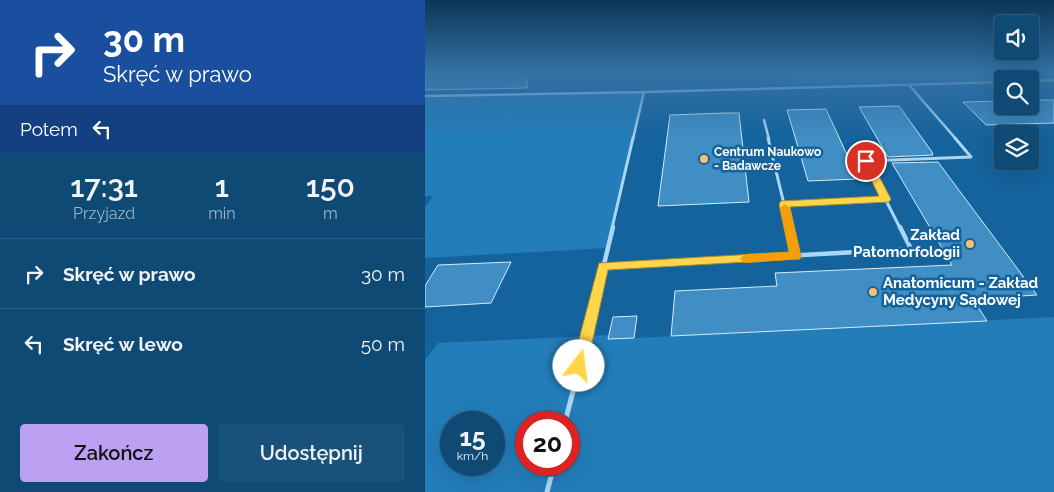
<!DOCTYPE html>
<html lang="pl">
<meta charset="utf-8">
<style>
body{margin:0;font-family:Raleway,sans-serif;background:#18517a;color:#f1f3f6;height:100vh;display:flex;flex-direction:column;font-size:19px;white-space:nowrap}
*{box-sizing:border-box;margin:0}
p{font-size:16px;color:#9bb3c5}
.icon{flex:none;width:28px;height:28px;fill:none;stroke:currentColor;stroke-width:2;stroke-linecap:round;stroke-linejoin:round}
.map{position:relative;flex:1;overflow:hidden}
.drawer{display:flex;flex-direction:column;background:#0f4a75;width:425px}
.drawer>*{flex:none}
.hud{background:#1a4fa0;color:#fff;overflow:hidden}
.buttons{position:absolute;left:569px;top:15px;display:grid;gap:10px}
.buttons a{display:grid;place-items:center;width:45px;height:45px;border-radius:5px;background:#0f4a75;box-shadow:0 5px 20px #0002,0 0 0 1px #2f6287;font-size:25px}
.speed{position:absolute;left:15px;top:411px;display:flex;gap:10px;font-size:25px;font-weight:700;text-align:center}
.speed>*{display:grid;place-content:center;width:65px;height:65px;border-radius:50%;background:#0f4a75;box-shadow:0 5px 20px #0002,0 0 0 1px #2f6287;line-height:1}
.speed small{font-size:12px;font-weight:400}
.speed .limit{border:8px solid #d22;background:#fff;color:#111}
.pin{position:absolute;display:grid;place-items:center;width:42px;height:42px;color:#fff;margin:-21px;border:2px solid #fff;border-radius:50%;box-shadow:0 1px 5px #0007}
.me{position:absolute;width:55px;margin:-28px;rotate:15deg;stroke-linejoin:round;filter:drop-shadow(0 0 4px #0008)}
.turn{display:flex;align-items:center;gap:18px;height:105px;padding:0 20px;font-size:22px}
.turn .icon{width:65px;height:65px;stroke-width:2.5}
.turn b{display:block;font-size:35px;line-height:42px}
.then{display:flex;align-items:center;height:48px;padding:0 20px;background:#0003;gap:10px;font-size:19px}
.eta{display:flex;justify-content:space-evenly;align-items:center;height:85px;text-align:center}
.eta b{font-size:30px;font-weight:600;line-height:35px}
.primary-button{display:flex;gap:10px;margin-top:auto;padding:10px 20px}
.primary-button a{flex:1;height:58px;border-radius:5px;background:#bca0f2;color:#111;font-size:20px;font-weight:600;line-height:58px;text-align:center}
.primary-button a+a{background:#18517a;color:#f1f3f6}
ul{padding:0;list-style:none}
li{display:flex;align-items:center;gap:15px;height:70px;padding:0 20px;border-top:1px solid #2f6287}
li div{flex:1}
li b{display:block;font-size:19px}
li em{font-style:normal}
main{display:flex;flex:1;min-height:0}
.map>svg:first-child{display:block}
.green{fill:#237db9;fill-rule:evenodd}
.building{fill:#418ec5;stroke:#d2ecfd}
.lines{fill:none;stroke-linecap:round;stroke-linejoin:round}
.service-far3{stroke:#aad6f3;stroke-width:2.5}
.service-far2{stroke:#aad6f3;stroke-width:3}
.service-far1{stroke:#aad6f3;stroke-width:4.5}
.service{stroke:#aad6f3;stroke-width:5}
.route{fill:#ffd54a;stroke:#a68a30}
.slow{fill:#f59e0b}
.poi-dot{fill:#ffbf6c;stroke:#14639c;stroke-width:2}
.labels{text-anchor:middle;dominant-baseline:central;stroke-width:5;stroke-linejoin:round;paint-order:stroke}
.far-poi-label{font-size:12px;font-weight:bold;fill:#fff;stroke:#14639c;text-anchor:start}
.poi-label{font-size:15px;font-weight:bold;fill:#fff;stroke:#14639c;text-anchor:end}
</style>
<main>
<section class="drawer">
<div class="hud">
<div class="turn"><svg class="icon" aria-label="right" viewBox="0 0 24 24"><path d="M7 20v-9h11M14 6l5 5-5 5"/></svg><div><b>30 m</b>Skręć w prawo</div></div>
<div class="then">Potem<svg class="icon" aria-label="left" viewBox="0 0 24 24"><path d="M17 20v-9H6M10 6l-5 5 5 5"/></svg></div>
</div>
<div class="eta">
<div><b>17:31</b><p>Przyjazd</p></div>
<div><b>1</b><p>min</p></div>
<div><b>150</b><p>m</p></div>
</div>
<ul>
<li><svg class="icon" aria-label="right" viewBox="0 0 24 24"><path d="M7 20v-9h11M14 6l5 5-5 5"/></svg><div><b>Skręć w prawo</b></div><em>30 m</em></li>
<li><svg class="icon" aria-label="left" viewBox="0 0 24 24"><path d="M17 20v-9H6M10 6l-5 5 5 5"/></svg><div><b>Skręć w lewo</b></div><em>50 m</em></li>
</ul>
<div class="primary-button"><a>Zakończ</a><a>Udostępnij</a></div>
</section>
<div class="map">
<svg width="629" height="492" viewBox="0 0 629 492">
<rect width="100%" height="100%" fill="#14639c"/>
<path class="green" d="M349,71H629V78L371,84Z
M219,92L182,248L0,258V207L8,196H0V96Z
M629,317V492H0V360L13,343L184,335L209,338ZM26,422H69V465H26ZM101,422H144V465H101Z"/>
<path class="building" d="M0,71H102V88L0,90Z
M605,100H629V123L561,125L538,102L578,101V106H605Z
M474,106L507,152L508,155L463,157L434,107Z
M401,109L433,179L383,181L362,110Z
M300,113H314L324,202L233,206L245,115Z
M513,162L612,295L548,299L562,321L246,336L250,291L352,286L350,273L527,265L467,163Z
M86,262L66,303L0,307V286L13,265Z
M212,316L209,338L183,339L188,317Z"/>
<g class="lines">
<path class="service-far3" d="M605,81L629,80
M484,85L531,139
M0,96L219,92
M339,120L344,139
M208,139L219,92L578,82"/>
<path class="service-far2" d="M343,138L359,204
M187,228L208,138
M364,228L359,204L461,199
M475,228L441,161L546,157L530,138"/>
<path class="service-far1" d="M364,227L371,256
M178,266L486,249L475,227
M160,343L188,227"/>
<path class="service" d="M140,422L161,342
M122,492L129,465"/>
</g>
<linearGradient id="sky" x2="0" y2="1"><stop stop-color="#0b3656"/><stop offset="0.51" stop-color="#3471a4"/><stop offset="1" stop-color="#3471a4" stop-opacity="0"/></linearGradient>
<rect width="629" height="140" fill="url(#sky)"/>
<path class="route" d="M438,159H441L446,161L466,199L464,202L365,207L376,256L375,259L183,270L162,366L160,371L154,373L149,371L147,366L174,263L364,252L354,204L356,201L454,196L437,161Z"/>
<path class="slow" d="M360,204L365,208L376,256L375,259L321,263L317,262L315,258L321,254L364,252L355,208Z"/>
<g class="poi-dot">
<circle cx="279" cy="159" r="5"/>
<circle cx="545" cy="244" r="5"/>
<circle cx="448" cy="292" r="5"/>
</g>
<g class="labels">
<g class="far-poi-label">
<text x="289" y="152">Centrum Naukowo<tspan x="289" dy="14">- Badawcze</tspan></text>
</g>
<g class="poi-label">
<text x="535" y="235">Zakład<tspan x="535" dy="17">Patomorfologii</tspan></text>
<text x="458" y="283" text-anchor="start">Anatomicum - Zakład<tspan x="458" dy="17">Medycyny Sądowej</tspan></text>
</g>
</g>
</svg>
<div class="buttons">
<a><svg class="icon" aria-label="sound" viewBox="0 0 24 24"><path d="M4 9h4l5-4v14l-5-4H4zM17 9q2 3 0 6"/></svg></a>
<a><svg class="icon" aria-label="search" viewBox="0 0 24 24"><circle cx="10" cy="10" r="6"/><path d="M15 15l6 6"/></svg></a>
<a><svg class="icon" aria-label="layers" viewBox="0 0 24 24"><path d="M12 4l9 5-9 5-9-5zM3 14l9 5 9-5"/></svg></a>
</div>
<div class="speed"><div>15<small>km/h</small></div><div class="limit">20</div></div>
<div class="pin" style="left:441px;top:161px;background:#d93025"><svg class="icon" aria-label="arrive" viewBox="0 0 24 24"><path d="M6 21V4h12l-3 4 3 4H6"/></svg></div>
<svg class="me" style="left:154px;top:366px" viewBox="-20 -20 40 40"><circle r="19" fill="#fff"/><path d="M0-13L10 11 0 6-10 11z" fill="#ffd54a"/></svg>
</div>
</main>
